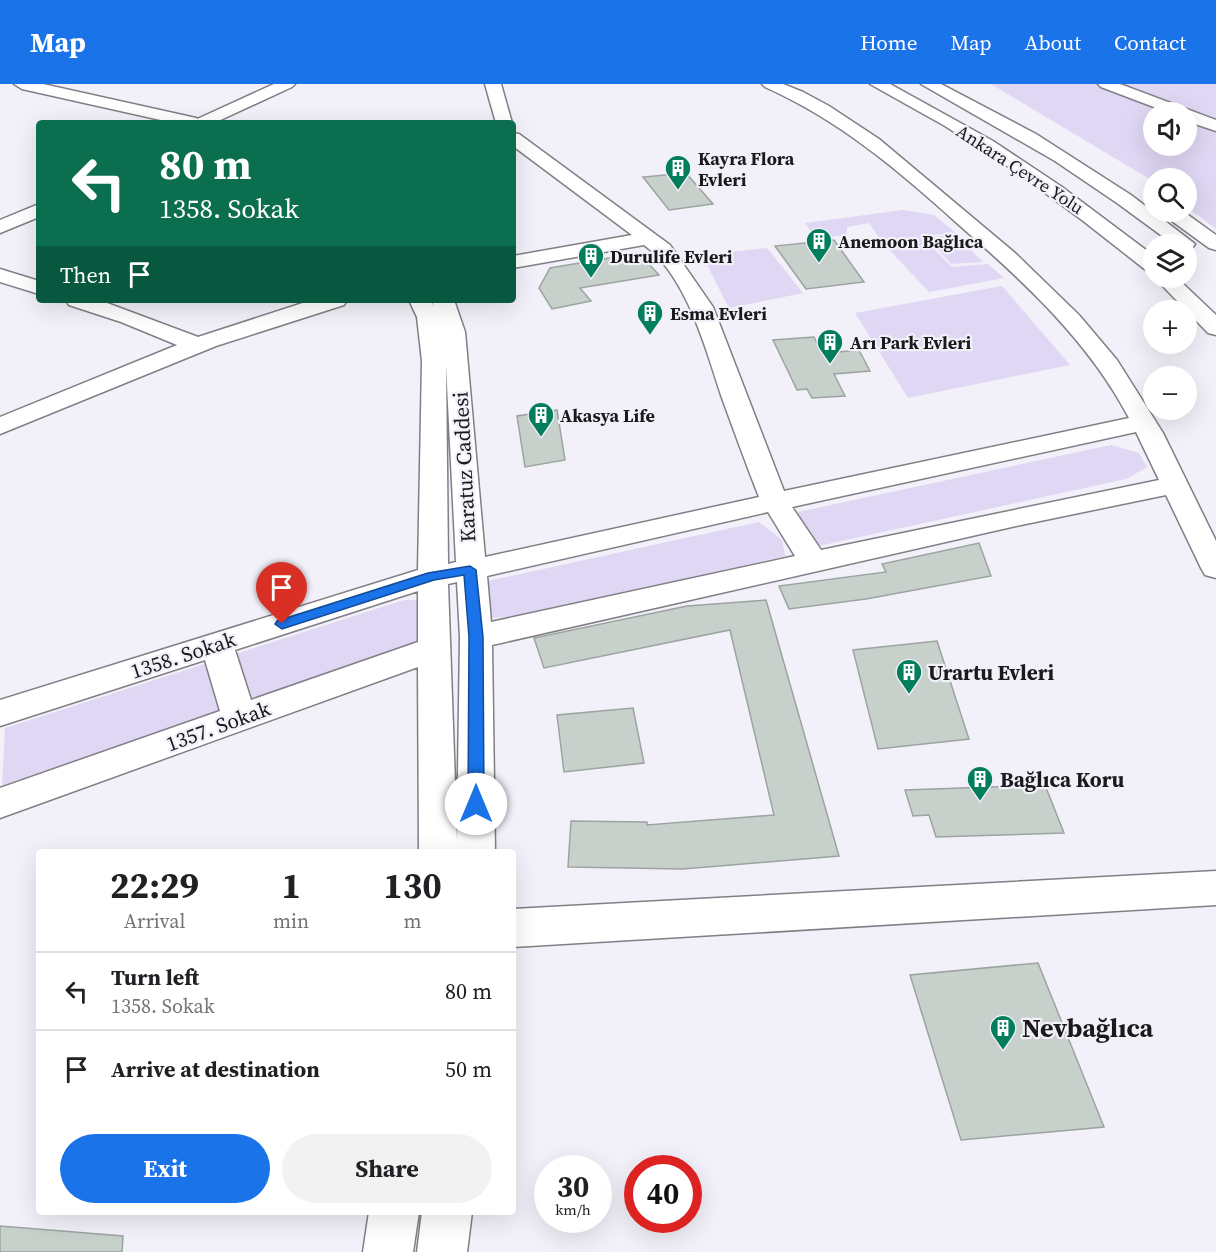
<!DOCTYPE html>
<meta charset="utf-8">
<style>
body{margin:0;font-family:"Source Serif 4",serif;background:#f2f2f2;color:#202124;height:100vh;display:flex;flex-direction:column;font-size:22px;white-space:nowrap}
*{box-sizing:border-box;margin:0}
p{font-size:20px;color:#757577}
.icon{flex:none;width:33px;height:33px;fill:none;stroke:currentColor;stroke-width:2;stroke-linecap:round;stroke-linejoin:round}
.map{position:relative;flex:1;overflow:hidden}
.panel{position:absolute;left:36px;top:765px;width:480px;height:366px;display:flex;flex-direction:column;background:#fff;border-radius:6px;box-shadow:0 6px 24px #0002}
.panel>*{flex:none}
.banner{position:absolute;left:36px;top:36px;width:480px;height:183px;border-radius:6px;box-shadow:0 6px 24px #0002;background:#0b6e4f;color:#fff;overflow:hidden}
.tools{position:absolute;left:1143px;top:18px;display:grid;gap:12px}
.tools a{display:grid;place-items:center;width:54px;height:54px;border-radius:50%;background:#fff;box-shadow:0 6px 24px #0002;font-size:30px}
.speed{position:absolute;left:534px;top:1071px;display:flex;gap:12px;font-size:30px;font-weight:700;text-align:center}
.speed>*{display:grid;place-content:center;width:78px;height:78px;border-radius:50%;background:#fff;box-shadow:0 6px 24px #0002;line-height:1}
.speed small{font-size:15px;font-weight:400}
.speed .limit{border:9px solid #d22;background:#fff;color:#111}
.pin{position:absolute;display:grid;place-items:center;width:51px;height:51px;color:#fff;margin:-62px -26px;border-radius:50% 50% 50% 0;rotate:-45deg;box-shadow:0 0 6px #0007}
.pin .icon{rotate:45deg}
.me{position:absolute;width:66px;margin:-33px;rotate:0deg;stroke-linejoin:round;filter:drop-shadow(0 0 4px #0008)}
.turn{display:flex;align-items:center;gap:21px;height:126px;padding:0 24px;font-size:27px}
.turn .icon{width:78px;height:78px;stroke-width:2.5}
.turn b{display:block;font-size:42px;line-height:51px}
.then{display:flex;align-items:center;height:57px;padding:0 24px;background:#0003;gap:12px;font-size:22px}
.eta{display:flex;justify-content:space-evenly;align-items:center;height:102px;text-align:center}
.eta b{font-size:36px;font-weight:700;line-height:42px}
.cta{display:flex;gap:12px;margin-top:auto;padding:12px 24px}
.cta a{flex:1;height:69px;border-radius:36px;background:#1a73e8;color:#fff;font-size:24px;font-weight:700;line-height:69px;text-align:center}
.cta a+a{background:#f2f2f2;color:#202124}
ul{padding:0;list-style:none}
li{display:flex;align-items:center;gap:18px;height:78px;padding:0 24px;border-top:2px solid #e0e0e0}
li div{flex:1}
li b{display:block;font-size:22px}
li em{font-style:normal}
header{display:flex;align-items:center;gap:36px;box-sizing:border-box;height:84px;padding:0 30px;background:#1a73e8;color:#fff}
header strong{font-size:28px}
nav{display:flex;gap:33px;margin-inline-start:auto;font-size:21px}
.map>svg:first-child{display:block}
.green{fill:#dfd7f3;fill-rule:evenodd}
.building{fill:#c7d0cb;stroke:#9ca4a0;stroke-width:1.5}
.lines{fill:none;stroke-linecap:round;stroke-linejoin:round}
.minor-casing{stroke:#817f86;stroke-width:3}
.major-casing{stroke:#817f86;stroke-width:3}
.highway-casing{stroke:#817f86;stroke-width:3}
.minor{fill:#fff;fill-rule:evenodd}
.major{fill:#fff;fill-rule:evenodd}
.highway{fill:#fff;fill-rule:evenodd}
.route{fill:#1a73e8;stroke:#114b97;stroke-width:1.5}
.labels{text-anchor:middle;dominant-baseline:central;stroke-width:4.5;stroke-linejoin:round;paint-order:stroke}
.far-poi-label{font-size:18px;font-weight:bold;fill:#1a191c;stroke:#f2f0f8;text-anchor:start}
.far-street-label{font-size:18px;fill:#1a191c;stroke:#f2f0f8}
.street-label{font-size:21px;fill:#1a191c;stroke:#f2f0f8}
.poi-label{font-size:21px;font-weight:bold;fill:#1a191c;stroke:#f2f0f8;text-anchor:start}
.near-poi-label{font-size:26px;font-weight:bold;fill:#1a191c;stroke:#f2f0f8;text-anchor:start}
</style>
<header>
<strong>Map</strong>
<nav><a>Home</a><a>Map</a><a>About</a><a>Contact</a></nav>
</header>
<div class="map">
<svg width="1216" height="1168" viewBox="0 0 1216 1168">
<rect width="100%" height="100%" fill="#f2f0f8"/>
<path class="green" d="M991,0H1216V145L1187,123L1186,94H1154L1153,97ZM1154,28H1186V62H1154Z
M903,126L934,131L956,149L921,152L952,183L988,180L1004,194L929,208L883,159L869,139L847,143V151L816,154L805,139Z
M956,151L983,178L951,180L927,153Z
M767,164L803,209L729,224L702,171Z
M1002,202L1070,281L908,314L855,229Z
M1111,361L1139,369L1147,383L1126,395L814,463L798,444V428Z
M759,438L782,456L785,472L529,531L491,534L488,497Z
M404,516H424L426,554L410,566L2,703L5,644Z"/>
<path class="building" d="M686,89L713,120L669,126L643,93Z
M834,156L864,198L806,205L775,162Z
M639,169L659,191L580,204L591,217L552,225L539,204L550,184Z
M814,253L817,259H828L838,268L859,266L870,287L834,290L845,312L812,314L807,305L797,306L773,256Z
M557,326L565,376L525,383L517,332Z
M979,459L991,492L866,515L789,525L779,502L886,488L882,480Z
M766,516L839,772L683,785L568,783L571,737L647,738V741L774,731L730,546L544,584L534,554L687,522Z
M937,557L969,655L878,665L853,566Z
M633,624L644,679L564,688L557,631Z
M1045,701L1064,749L936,753L929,731L913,732L905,706Z
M1038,879L1104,1043L961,1056L910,891Z
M0,1142L123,1152L122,1168H0Z"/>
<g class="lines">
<g class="minor-casing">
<path id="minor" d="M14,0H43L196,34L204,39H174L22,5Z
M485,0H501L512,39H496Z
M762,0H783L803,8L829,22L879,55L1015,169L1079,231L1117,276L1163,349L1216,457V494L1205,491L1201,484L1166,411L1016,442L492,561L495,768H419L418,583L0,734V704L220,627L205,576L0,642V616L418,486L422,277L417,233L409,216H431L434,223L432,216H454L465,248L485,473L759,413C746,380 734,347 722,314C706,266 687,192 644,161L513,184V172L632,151L513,62V49L519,50L670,161L713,223L784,407L1129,334C1088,256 1023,197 958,140C898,86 839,36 765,3ZM446,281L456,478L448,480ZM1136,348L1159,396L821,466L792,423ZM768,428L795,472L491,538L487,492ZM457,498L460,553L457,756L448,500ZM418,507V558L251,616L235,566Z
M1098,0H1120L1216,36V47L1186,37V28H1167L1101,3Z
M0,185L39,197V210L0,198Z
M66,216H99L198,253L312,216H347L344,221L216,262L0,350V333L177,261L121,238L69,221Z
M1216,787V821L513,863V825Z
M369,1128H419L413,1168H363Z
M422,1128H472L467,1168H417Z"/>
</g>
<g class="major-casing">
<path id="major" d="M274,0H295L292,3L214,39H193L195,36Z
M39,120V133L0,149V136Z"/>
</g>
<g class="highway-casing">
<path id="highway" d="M870,0H890L993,57L1062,103L1154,172V189L1147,187L1082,136L1015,87L945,42Z
M921,0H941L1036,50L1131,111L1195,160L1192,164L1186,166V160H1173L1117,119L1055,77Z
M1163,128H1184L1216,151V166L1209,164L1165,132Z
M1155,194H1177L1216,231V251L1208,249Z"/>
</g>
<use href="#minor" class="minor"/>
<use href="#major" class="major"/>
<use href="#highway" class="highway"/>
</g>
<path class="route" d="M470,482L476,486L483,553L484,720L481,725L476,726L471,725L468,720L469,553L464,491L434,496L282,545L275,540L277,537L428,489Z"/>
<defs>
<g id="building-pin" transform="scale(1.35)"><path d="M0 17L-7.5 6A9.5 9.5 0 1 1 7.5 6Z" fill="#027e5c" stroke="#f2f0f8"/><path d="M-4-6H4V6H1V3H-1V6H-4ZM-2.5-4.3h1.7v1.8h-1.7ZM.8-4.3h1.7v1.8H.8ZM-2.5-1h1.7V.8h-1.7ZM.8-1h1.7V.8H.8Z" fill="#fff"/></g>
</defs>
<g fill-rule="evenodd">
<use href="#building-pin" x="678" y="84"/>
<use href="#building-pin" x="819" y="157"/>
<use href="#building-pin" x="591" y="172"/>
<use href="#building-pin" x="650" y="229"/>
<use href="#building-pin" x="830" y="258"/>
<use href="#building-pin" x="541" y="331"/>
<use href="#building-pin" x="909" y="588"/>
<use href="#building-pin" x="980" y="695"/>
<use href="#building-pin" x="1003" y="944"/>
</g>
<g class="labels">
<g class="far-poi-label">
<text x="698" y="74">Kayra Flora<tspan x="698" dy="21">Evleri</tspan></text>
<text x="838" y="157">Anemoon Bağlıca</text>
<text x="610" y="172">Durulife Evleri</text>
<text x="670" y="229">Esma Evleri</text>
<text x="850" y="258">Arı Park Evleri</text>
<text x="560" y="331">Akasya Life</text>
</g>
<g class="far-street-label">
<text transform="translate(1020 85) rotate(33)">Ankara Çevre Yolu</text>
</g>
<g class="street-label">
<text transform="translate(464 383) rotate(-93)">Karatuz Caddesi</text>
<text transform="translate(183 571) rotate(-18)">1358. Sokak</text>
<text transform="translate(218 642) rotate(-20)">1357. Sokak</text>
</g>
<g class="poi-label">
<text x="928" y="588">Urartu Evleri</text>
<text x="1000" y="695">Bağlıca Koru</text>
</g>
<g class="near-poi-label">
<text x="1022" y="944">Nevbağlıca</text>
</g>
</g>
</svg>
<div class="tools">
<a><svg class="icon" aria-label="sound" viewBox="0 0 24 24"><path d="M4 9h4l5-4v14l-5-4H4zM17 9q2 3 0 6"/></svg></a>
<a><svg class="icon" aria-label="search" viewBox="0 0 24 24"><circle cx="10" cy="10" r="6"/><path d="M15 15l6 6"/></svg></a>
<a><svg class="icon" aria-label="layers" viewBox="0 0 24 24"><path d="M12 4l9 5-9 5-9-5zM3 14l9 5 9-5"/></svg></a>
<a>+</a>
<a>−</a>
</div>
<div class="speed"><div>30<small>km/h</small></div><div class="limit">40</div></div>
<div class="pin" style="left:282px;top:540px;background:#d93025"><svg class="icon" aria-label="arrive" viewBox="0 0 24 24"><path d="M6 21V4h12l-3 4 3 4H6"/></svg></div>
<svg class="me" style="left:476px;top:720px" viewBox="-20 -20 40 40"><circle r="19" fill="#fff"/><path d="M0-13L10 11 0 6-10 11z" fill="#1a73e8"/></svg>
<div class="banner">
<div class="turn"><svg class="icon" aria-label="left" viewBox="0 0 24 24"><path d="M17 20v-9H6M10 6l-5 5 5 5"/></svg><div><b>80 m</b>1358. Sokak</div></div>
<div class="then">Then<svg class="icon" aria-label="arrive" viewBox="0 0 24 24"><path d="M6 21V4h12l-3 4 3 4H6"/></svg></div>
</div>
<section class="panel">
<div class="eta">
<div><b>22:29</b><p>Arrival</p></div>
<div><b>1</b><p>min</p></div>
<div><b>130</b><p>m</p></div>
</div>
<ul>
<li><svg class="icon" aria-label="left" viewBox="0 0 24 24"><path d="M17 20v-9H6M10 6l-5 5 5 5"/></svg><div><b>Turn left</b><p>1358. Sokak</p></div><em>80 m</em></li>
<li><svg class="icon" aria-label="arrive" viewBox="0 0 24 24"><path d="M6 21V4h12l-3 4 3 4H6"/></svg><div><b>Arrive at destination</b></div><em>50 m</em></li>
</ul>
<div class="cta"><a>Exit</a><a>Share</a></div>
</section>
</div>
